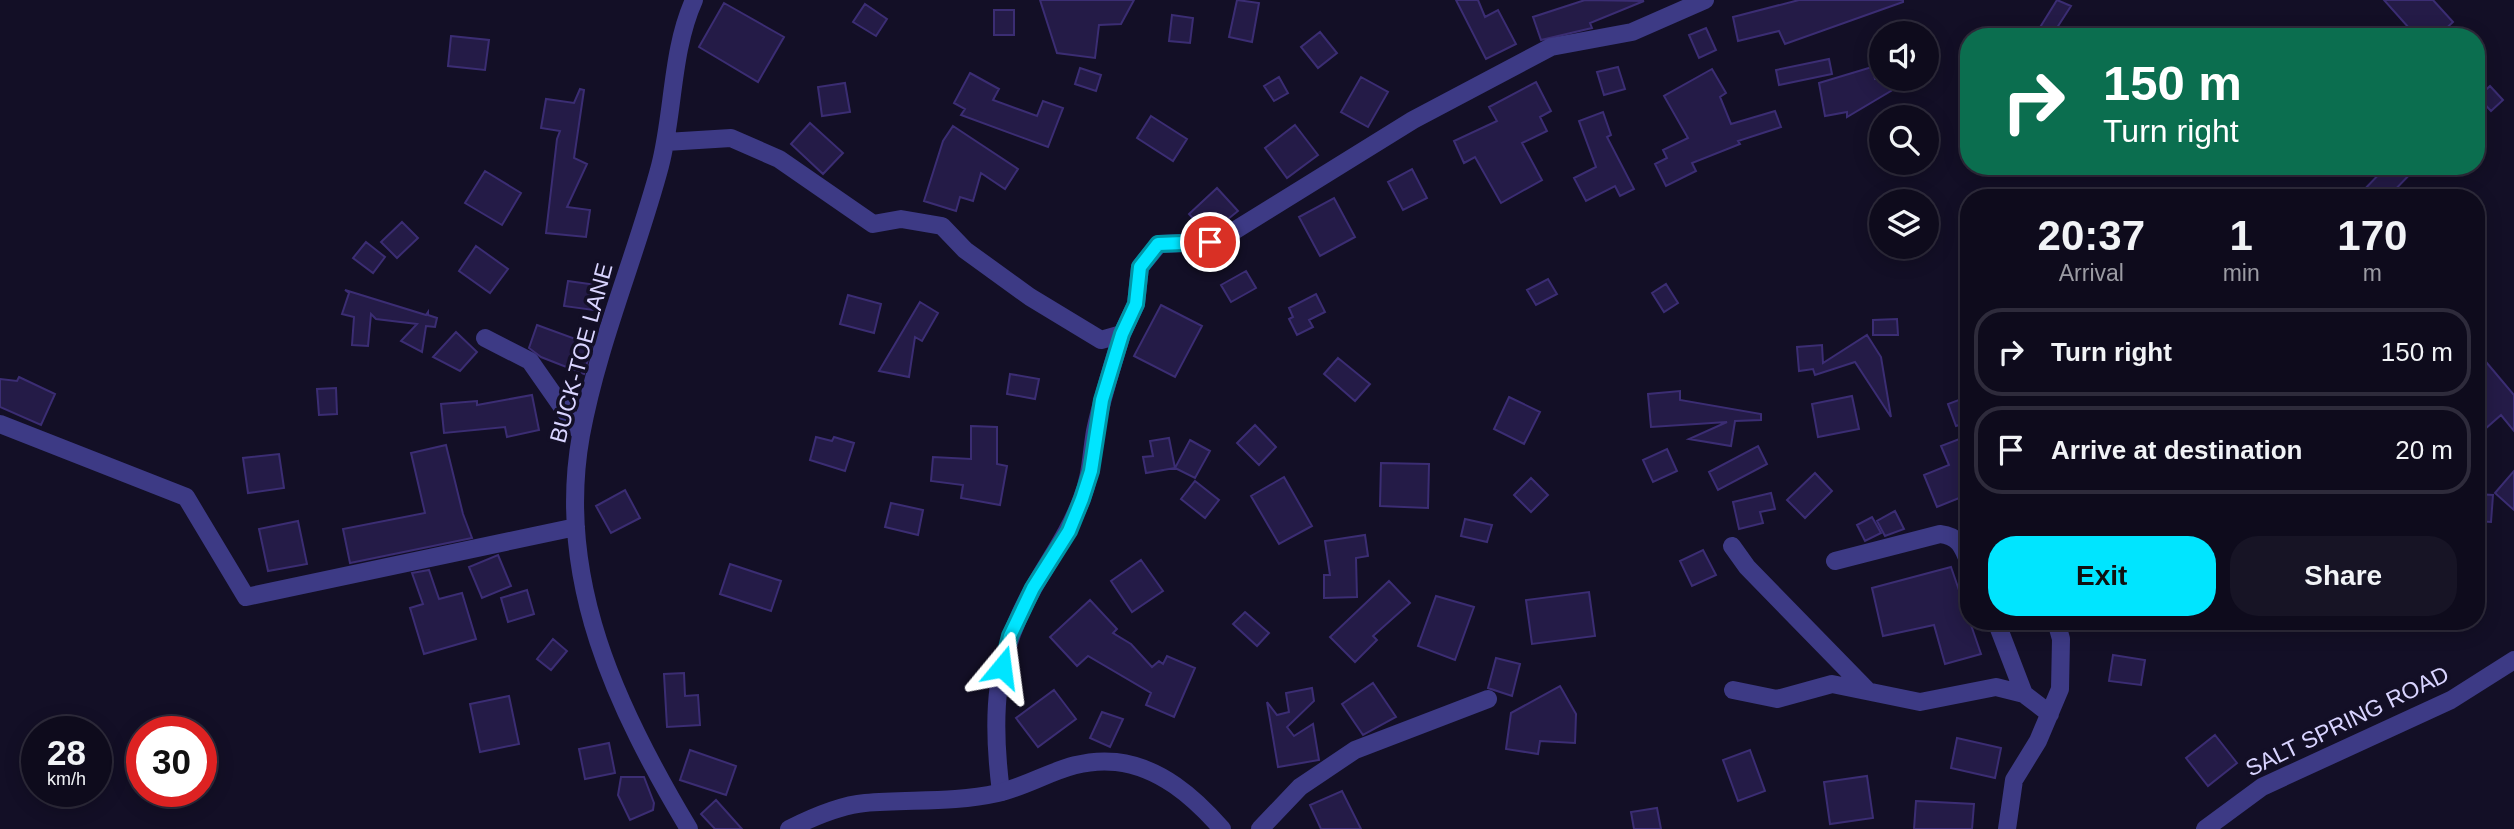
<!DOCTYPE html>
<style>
body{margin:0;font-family:Arial,sans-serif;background:#171425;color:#f1f3f6;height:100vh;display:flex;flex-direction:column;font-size:26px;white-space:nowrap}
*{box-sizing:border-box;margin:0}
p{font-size:23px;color:#9b9ba3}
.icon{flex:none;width:38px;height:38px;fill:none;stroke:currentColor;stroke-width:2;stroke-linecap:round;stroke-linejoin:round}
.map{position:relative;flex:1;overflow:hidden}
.panel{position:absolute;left:1960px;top:189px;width:525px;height:441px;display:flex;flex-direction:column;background:#0e0b1c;border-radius:28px;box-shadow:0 4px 18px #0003,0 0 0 2px #2e2b3b}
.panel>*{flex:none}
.banner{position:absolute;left:1960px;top:28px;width:525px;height:147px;border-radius:28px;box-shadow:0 4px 18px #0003,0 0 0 2px #2e2b3b;background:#0b6e4f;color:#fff;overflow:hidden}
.buttons{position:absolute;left:1869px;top:21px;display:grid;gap:14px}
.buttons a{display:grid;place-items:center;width:70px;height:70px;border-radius:50%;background:#0e0b1c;box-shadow:0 4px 18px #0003,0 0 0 2px #2e2b3b;font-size:35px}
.speed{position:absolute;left:21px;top:716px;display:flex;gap:14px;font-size:35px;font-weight:700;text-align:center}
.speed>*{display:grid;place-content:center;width:91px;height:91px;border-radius:50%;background:#0e0b1c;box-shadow:0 4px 18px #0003,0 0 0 2px #2e2b3b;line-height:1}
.speed small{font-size:18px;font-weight:400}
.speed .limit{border:10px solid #d22;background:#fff;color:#111}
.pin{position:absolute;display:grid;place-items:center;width:60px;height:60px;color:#fff;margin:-30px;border:4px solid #fff;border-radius:50%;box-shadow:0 2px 7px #0007}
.me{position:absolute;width:77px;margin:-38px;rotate:16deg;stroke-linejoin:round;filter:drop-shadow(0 0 5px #0008)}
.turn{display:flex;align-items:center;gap:24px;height:147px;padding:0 28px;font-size:32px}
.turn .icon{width:91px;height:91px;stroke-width:2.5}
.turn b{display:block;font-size:49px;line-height:60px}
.eta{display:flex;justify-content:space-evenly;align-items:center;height:119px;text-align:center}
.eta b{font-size:42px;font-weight:700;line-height:49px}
.button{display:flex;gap:14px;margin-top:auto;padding:14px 28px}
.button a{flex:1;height:80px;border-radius:28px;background:#00e5ff;color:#111;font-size:28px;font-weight:700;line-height:80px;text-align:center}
.button a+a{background:#171425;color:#f1f3f6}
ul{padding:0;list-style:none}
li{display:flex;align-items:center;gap:21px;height:88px;margin:0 14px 10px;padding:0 14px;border:4px solid #2e2b3b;border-radius:28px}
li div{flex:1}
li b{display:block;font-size:26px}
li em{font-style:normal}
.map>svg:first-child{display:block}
.building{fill:#241b47;stroke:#3b2d73;stroke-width:2}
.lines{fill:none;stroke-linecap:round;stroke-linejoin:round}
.minor{stroke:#3d3a85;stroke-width:18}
.tertiary{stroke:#3d3a85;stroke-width:18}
.route-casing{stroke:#0095a6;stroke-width:18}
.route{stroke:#00e5ff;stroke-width:12}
.labels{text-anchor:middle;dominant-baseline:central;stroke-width:7;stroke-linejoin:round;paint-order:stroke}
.street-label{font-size:23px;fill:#d9d4ff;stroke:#130f26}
</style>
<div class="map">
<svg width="2514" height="829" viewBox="0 0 2514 829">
<rect width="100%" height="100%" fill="#130f26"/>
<path class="building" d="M1040,0H1134L1121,24L1099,25L1095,58L1057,53Z
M1237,0L1259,3L1252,42L1229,37Z
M1456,0H1478L1485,17L1498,10L1516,44L1486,59Z
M1585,0L1644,1L1590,23L1592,28L1541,40L1533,17Z
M1799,0H1903V2L1785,44L1779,31L1738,41L1733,17Z
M2057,0L2071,6L2051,37H2034Z
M2384,0H2433L2453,22L2437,37H2417Z
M724,3L784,37L758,82L699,47Z
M865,4L887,19L876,36L853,22Z
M994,10H1014V35H994Z
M1172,15L1193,18L1190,43L1169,41Z
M1706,28L1716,50L1699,58L1689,35Z
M1320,32L1337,53L1318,68L1301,47Z
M451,36L489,40L485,70L448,66Z
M1829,59L1832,74L1779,85L1776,70Z
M1618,67L1625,89L1604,95L1597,72Z
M1872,67L1875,79H1911L1847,117V112L1825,116L1819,83Z
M1080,68L1101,75L1096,91L1075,84Z
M1712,69L1726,93L1720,97L1731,124L1775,111L1781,127L1738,141L1740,144L1692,163L1696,171L1666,186L1655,164L1667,158L1663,150L1688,138L1664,96Z
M970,73L999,89L993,100L1037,116L1043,101L1063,108L1048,147L961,115L965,109L954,103Z
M1279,77L1288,93L1274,101L1264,86Z
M1361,77L1388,92L1368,127L1341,112Z
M1536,82L1551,111L1540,117L1547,131L1522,143L1542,180L1501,203L1475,157L1464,163L1454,141L1497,121L1489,107Z
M845,83L850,112L822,116L818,87Z
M2490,86L2503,100L2491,111L2478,97Z
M580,89L584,90L574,158L587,164L567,207L590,210L586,237L546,233L557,139L560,131L541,128L546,99L574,103Z
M1603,112L1611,135L1607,137L1634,189L1620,196L1615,186L1586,201L1574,178L1596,167L1579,121Z
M1151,116L1187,139L1173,161L1137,138Z
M810,123L843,153L823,174L791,144Z
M1295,125L1318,155L1287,178L1265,148Z
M953,126L1018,169L1005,189L981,173L973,201L960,197L956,211L924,201L943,141Z
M2387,166H2418L2387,198H2356Z
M1412,169L1427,198L1403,210L1388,182Z
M485,171L521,193L502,225L465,203Z
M1217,188L1238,211L1222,224L1205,231L1189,214Z
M1334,198L1355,237L1320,256L1299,217Z
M402,222L418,238L397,258L381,242Z
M366,242L385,257L373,273L353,258Z
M476,246L508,269L490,293L459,271Z
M1246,271L1256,288L1231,302L1221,285Z
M1548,279L1557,294L1536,305L1527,290Z
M568,281L597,285L593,310L564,306Z
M1666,284L1678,303L1664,312L1652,293Z
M345,290L426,315L428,312V315L437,318L435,327L426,326L422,352L401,341L417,324L376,319L371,314L368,346L352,345L354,317L342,314L349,293Z
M1316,294L1325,312L1309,320L1313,327L1297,335L1289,319L1293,317L1289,308Z
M848,295L881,304L874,333L840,324Z
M920,302L938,313L922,341L915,337L909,377L879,371Z
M1161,305L1202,326L1175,377L1134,356Z
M1897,319L1898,335H1873V320Z
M537,325L592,345L584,374L541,357L529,348Z
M456,332L477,352L460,371L433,357Z
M1867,335L1881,357L1891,417L1855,362L1815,375L1813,369L1799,371L1797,347L1822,345L1823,363Z
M2476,350L2514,395V431L2501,415L2476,437Z
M1338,358L1370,384L1355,401L1324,374Z
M1010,374L1039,379L1035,399L1007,394Z
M19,377L55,394L41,425L0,407V379L17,381Z
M336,388L337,414L319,415L317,389Z
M1680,391V400L1761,414V420L1735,421L1731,446L1689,439L1727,422L1651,427L1648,394Z
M532,395L539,430L507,437L505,427L444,433L441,404L477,401V405Z
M1852,396L1859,429L1818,437L1812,404Z
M1509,397L1540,412L1524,444L1494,429Z
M1964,398L1969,422L1956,426L1948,404Z
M1255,425L1276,447L1259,465L1237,443Z
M971,426L997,427V464L1007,466L1000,505L961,498L963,485L931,481L933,457L971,459Z
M816,437L832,441L834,437L854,443L845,471L810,460Z
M1169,438L1175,468L1146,473L1143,457L1153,456L1150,441Z
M1962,438L1969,453V494L1937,507L1924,475L1949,465L1941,446Z
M1190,440L1210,451L1195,478L1175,468Z
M446,445L463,514L472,538L350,563L343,529L425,513L411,453Z
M1758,446L1767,464L1718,490L1709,472Z
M1667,449L1677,471L1653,482L1643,460Z
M279,454L284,488L248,493L243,458Z
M1381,463L1429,464L1428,508L1380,506Z
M2514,471V510L2495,493Z
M1815,473L1832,491L1805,518L1787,500Z
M1284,477L1312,526L1279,544L1251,496Z
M1531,478L1548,495L1531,512L1514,495Z
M1195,481L1219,500L1205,518L1181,499Z
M625,490L640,518L611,533L596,506Z
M1771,493L1775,509L1760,512L1763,523L1739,529L1733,502Z
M2476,494L2493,495L2491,522L2476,521Z
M891,503L923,510L918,535L885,527Z
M1895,511L1904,529L1885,536L1877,521Z
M1872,517L1881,533L1865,541L1857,525Z
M1465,519L1492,525L1487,542L1461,536Z
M298,521L307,564L268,571L259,529Z
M1365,535L1368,556L1356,558L1357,597L1324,598V575H1330L1325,541Z
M1703,550L1716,575L1692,586L1680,561Z
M498,555L511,586L482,598L469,567Z
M1141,560L1163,591L1132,612L1111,581Z
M730,564L781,581L771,611L720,594Z
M1951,567L1981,654L1945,664L1934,625L1883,636L1872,588Z
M429,570L439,599L462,593L476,639L424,654L410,608L423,604L412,573Z
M1389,581L1410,603L1373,636L1377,640L1355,662L1330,637Z
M527,590L534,614L508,622L501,598Z
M1589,592L1595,636L1532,644L1526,600Z
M1436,596L1474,607L1455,660L1418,646Z
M1090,600L1117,629L1113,633L1131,644L1152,667L1159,661L1163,664L1167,656L1195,668L1174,717L1146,705L1151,693L1088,656L1077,666L1050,637Z
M1245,612L1269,633L1257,646L1233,624Z
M553,639L567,651L551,670L537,659Z
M2113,655L2145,660L2141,685L2109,681Z
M1496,658L1520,664L1512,696L1488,688Z
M684,673L685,696L698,695L700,725L667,727L664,674Z
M1373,683L1396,717L1363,735L1342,704Z
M1560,686L1576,714L1575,743L1540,741L1538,754L1506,749L1511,713Z
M1312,688L1314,701L1287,727L1294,736L1313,724L1319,760L1278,767L1267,702L1277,715L1289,712L1286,693Z
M1054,690L1076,719L1038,747L1016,718Z
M509,696L519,744L480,752L470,704Z
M1102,712L1123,719L1110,747L1090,738Z
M2215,735L2237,763L2208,786L2186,758Z
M1957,738L2001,748L1995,778L1951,768Z
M609,743L615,773L585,779L579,749Z
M690,750L736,766L726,795L680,780Z
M1750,750L1765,791L1738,801L1723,760Z
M1867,776L1873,818L1830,824L1824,782Z
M621,777H644L654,803L653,810L630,820L618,795Z
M1342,791L1361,829H1321L1310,805Z
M716,800L742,829H715L701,814Z
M1916,801L1974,804L1972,829H1914Z
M1657,808L1661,829H1634L1631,812Z"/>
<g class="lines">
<path class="minor" d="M666,142L731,138L779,159L873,224L901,219L942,226L965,250L1030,297L1101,340L1122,334L1136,304L1140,267L1159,244L1210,242L1229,234L1413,120L1551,47L1632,32L1705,0
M485,338L530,361L581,434
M0,424L186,497L246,597L576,527
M1732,546L1747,567L1867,690
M1835,561L1940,534C1959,536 1963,547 1969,563
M1996,621L2024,694
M1733,690L1777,699L1832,684L1920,702L1996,687L2024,694L2050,714
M1001,792C991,714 994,657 1034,587C1051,557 1070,531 1082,498C1091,476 1091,454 1095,431C1102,398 1112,366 1122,334
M689,829C617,709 555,579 581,435C598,343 636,256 660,166C674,112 671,51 694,0
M1260,829L1300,787L1355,750L1488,699
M2007,829L2014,780L2038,741L2060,689L2061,639L2056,621"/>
<path class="tertiary" d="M789,829C811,818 840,805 865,803C910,799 953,803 998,793C1039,783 1069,757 1116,762C1160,767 1194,797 1222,829
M2205,829L2262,787L2451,700L2514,660"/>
</g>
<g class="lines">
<g class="route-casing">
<path id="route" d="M1002,667L1010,636L1033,588L1069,531L1082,499L1091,471L1102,400L1122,334L1136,304L1140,267L1158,244L1210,242"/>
</g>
<use href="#route" class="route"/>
</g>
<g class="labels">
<g class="street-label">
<text transform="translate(581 353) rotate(-75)">BUCK-TOE LANE</text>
<text transform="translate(2347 721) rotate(-26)">SALT SPRING ROAD</text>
</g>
</g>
</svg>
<div class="buttons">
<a><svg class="icon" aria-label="sound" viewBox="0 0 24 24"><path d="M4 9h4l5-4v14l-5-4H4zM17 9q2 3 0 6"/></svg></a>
<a><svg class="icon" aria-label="search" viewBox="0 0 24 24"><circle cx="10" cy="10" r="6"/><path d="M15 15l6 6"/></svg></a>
<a><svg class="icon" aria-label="layers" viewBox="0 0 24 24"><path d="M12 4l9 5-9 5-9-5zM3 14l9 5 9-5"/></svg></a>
</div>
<div class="speed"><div>28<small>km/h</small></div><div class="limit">30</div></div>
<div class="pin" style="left:1210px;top:242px;background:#d93025"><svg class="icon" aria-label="arrive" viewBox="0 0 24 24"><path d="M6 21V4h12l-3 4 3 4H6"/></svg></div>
<svg class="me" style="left:1002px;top:667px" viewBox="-20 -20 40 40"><path d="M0-17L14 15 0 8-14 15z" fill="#00e5ff" stroke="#fff" stroke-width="4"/></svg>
<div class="banner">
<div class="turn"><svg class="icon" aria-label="right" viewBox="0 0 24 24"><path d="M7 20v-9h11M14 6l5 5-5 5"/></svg><div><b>150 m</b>Turn right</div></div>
</div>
<section class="panel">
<div class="eta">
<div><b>20:37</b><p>Arrival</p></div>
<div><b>1</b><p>min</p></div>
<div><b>170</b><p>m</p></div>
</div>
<ul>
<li><svg class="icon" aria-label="right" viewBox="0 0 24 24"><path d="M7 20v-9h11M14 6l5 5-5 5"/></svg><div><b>Turn right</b></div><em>150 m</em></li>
<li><svg class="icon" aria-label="arrive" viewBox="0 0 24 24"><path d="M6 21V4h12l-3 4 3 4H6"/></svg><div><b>Arrive at destination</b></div><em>20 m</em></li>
</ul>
<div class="button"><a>Exit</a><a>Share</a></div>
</section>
</div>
